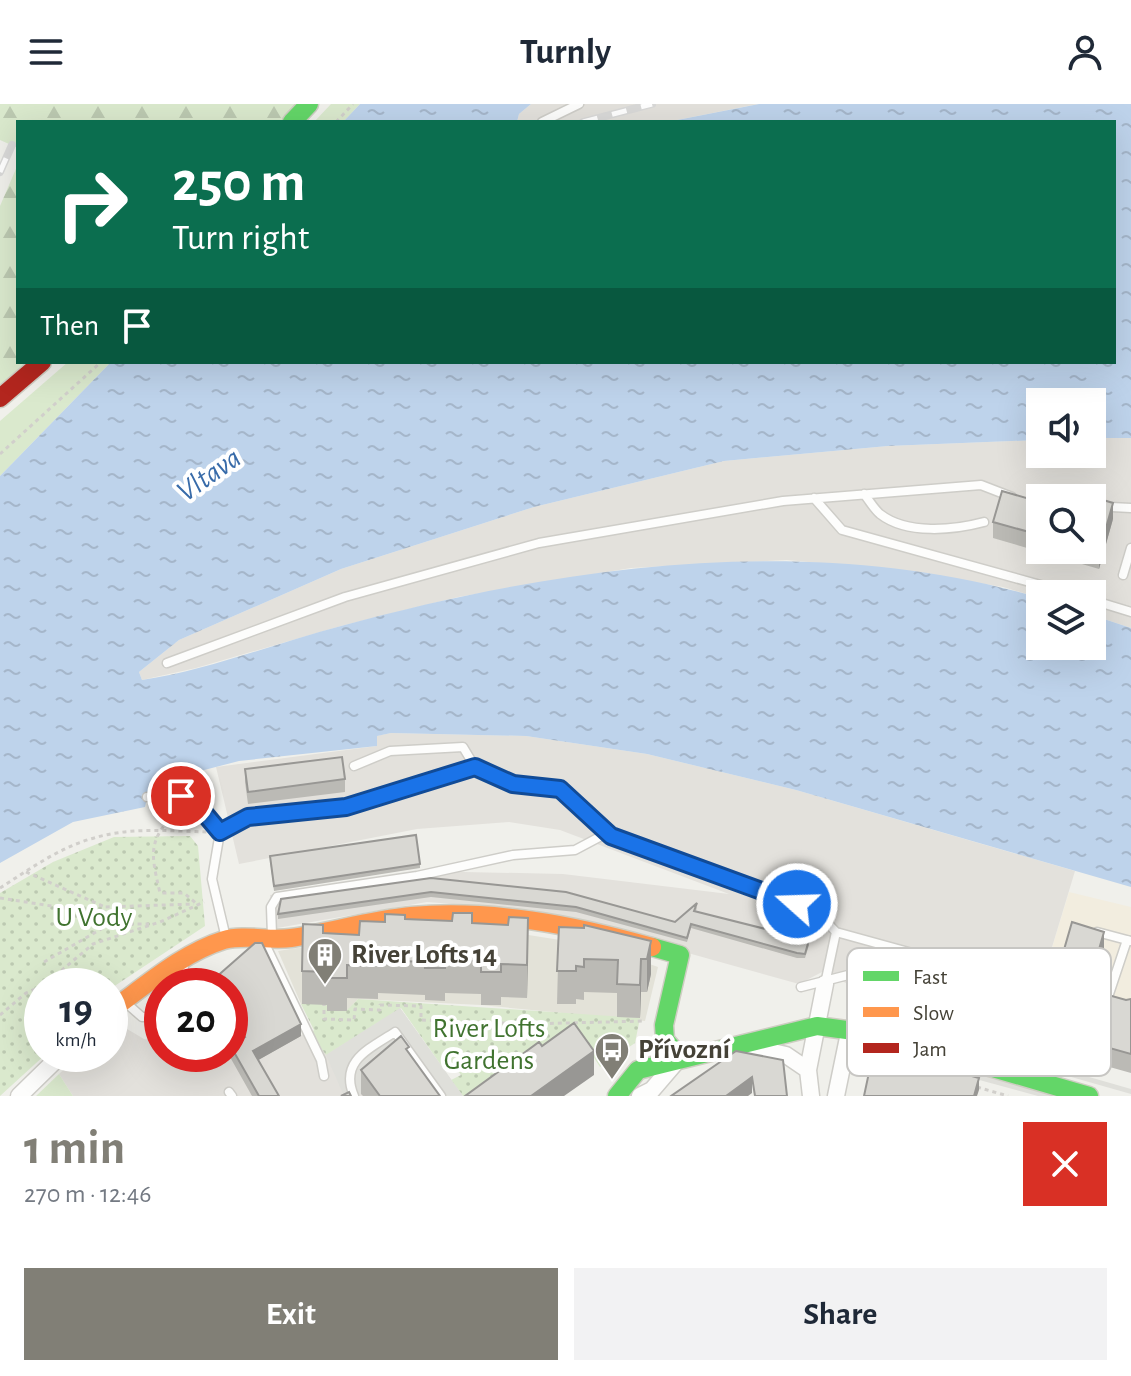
<!DOCTYPE html>
<meta charset="utf-8">
<style>
body{margin:0;font-family:"Alegreya Sans",sans-serif;background:#f2f2f3;color:#1f2937;height:100vh;display:flex;flex-direction:column;font-size:30px;white-space:nowrap}
*{box-sizing:border-box;margin:0}
p{font-size:26px;color:#747a83}
.icon{flex:none;width:44px;height:44px;fill:none;stroke:currentColor;stroke-width:2;stroke-linecap:round;stroke-linejoin:round}
.map{position:relative;height:992px;overflow:hidden}
.details{display:flex;flex-direction:column;background:#fff;flex:1}
.details>*{flex:none}
.guide{position:absolute;left:16px;top:16px;width:1100px;height:244px;border-radius:0px;box-shadow:0 8px 32px #0002;background:#0b6e4f;color:#fff;overflow:hidden}
.controls{position:absolute;left:1026px;top:284px;display:grid;gap:16px}
.controls a{display:grid;place-items:center;width:80px;height:80px;border-radius:0px;background:#fff;box-shadow:0 8px 32px #0002;font-size:40px}
.speed{position:absolute;left:24px;top:864px;display:flex;gap:16px;font-size:40px;font-weight:700;text-align:center}
.speed>*{display:grid;place-content:center;width:104px;height:104px;border-radius:50%;background:#fff;box-shadow:0 8px 32px #0002;line-height:1}
.speed small{font-size:20px;font-weight:400}
.speed .limit{border:12px solid #d22;background:#fff;color:#111}
.pin{position:absolute;display:grid;place-items:center;width:68px;height:68px;color:#fff;margin:-34px;border:4px solid #fff;border-radius:50%;box-shadow:0 2px 8px #0007}
.me{position:absolute;width:88px;margin:-44px;rotate:290deg;stroke-linejoin:round;filter:drop-shadow(0 0 6px #0008)}
.turn{display:flex;align-items:center;gap:28px;height:168px;padding:0 24px;font-size:36px}
.turn .icon{width:104px;height:104px;stroke-width:2.5}
.turn b{display:block;font-size:56px;line-height:68px}
.then{display:flex;align-items:center;height:76px;padding:0 24px;background:#0003;gap:16px;font-size:30px}
.round{display:grid;place-items:center;flex:none;width:84px;height:84px;border-radius:0px;background:#f2f2f3}
.headline{display:flex;align-items:center;justify-content:space-between;height:136px;padding:0 24px}
h1{font-size:48px;font-weight:600;line-height:60px;color:#817f76}
.action{display:flex;gap:16px;margin-top:auto;padding:16px 24px}
.action a{flex:1;height:92px;border-radius:0px;background:#817f76;color:#fff;font-size:32px;font-weight:600;line-height:92px;text-align:center}
.action a+a{background:#f2f2f3;color:#1f2937}
header{display:flex;justify-content:space-between;align-items:center;height:104px;padding:0 24px;background:#fff;font-size:36px;font-weight:600}
.map>svg:first-child{display:block}
.residential{fill:#e3e2d8}
.commercial{fill:#f2eddf}
.industrial{fill:#e3e1dc;fill-rule:evenodd}
.grass{fill:#dae9cd}
.forest{fill:url(#forest-firs)}
.park{fill:url(#park-dots)}
.parking{fill:#dfdfda}
.water{fill:url(#water-ripples)}
.lines{fill:none;stroke-linecap:round;stroke-linejoin:round}
.lane-casing{stroke:#cecdc8;stroke-width:11}
.street-casing{stroke:#cecdc8;stroke-width:19}
.fast-casing{stroke:#cecdc2;stroke-width:21}
.slow-casing{stroke:#cecdc2;stroke-width:21}
.jam-casing{stroke:#cecdc2;stroke-width:21}
.path{stroke:#d1cfcb;stroke-width:3;stroke-dasharray:4 4;stroke-linecap:butt}
.lane{stroke:#fdfdfc;stroke-width:8}
.street{stroke:#fdfdfc;stroke-width:16}
.fast{stroke:#63d668;stroke-width:18}
.slow{stroke:#ff974d;stroke-width:18}
.jam{stroke:#b3261e;stroke-width:18}
.rail-casing{stroke:#d9d9d8;stroke-width:8}
.rail{stroke:#fff;stroke-width:5;stroke-dasharray:15;stroke-linecap:butt}
.wall{fill:#bbbab5}
.shaded-wall{fill:#989794}
.building{fill:#d9d8d3;stroke:#989794;stroke-width:2}
.route-casing{stroke:#114b97;stroke-width:20}
.route{stroke:#1a73e8;stroke-width:14}
.labels{text-anchor:middle;dominant-baseline:central;stroke-width:8;stroke-linejoin:round;paint-order:stroke}
.park-label{font-size:28px;fill:#40732f;stroke:#fff}
.poi-label{font-size:28px;font-weight:bold;fill:#454237;stroke:#fff;text-anchor:start}
.water-label{font-size:30px;font-style:italic;fill:#386ba9;stroke:#fff}
.key{fill:#fff;stroke:#c7c6c3;stroke-width:2}
.key-label{font-size:22px;fill:#454237}
</style>
<header><svg class="icon" aria-label="menu" viewBox="0 0 24 24"><path d="M4 6h16M4 12h16M4 18h16"/></svg>Turnly<svg class="icon" aria-label="person" viewBox="0 0 24 24"><circle cx="12" cy="8" r="4"/><path d="M4 21q1-7 8-7t8 7"/></svg></header>
<div class="map">
<svg width="1131" height="992" viewBox="0 0 1131 992">
<defs>
<pattern id="forest-firs" width="22" height="20" patternUnits="userSpaceOnUse" patternTransform="scale(2)"><rect width="22" height="20" fill="#dae9cd"/><path d="M5 1l3.5 6h-7zM16 11l3.5 6h-7z" fill="#bcc9b1"/></pattern>
<pattern id="park-dots" width="8" height="8" patternUnits="userSpaceOnUse" patternTransform="scale(2)"><rect width="8" height="8" fill="#dae9cd"/><path d="M2 2h.1M6 6h.1" fill="none" stroke="#bcc9b1" stroke-width="1.8" stroke-linecap="round"/></pattern>
<pattern id="water-ripples" width="26" height="14" patternUnits="userSpaceOnUse" patternTransform="scale(2)"><rect width="26" height="14" fill="#bed3eb"/><path d="M2 4q2-2 4 0t4 0M15 11q2-2 4 0t4 0" fill="none" stroke="#a5b6ca"/></pattern>
</defs>
<rect width="100%" height="100%" fill="#f0f0eb"/>
<path class="residential" d="M478,823L598,842L658,863L645,917L481,901L358,895L347,907H327L321,900H301L278,847L418,825Z"/>
<path class="commercial" d="M1069,788L1131,803V903L1101,909L1082,967L855,900L848,880L924,876L1033,906Z"/>
<path class="industrial" d="M531,0H758L667,18H517L519,10Z
M1092,334H1131V524L1092,511V490H1040V494L1003,483L905,467L787,456L631,464L458,493L341,522L196,564L142,576L139,568L179,536L341,465L534,403L724,357L888,342L1040,336V350H1092ZM1040,394H1092V446H1040Z
M391,629L526,632L647,650L796,686L1075,767L1033,906L924,876L848,880L822,868L799,880L534,806L427,798L277,824L270,791L417,767L563,770L729,790L560,726L509,718L417,725L239,760L216,663L377,642L376,632Z
M260,846L301,931L400,904L463,992H73L59,970L81,950H110V923L122,922L144,935L157,937L162,932V950H230V882Z"/>
<path class="grass" d="M331,0H360L343,18H314Z
M68,258H111L0,372V317Z
M59,970L73,992H36Z"/>
<path class="forest" d="M0,0H297L280,18H18V44L0,36Z
M18,60V258H26L0,281V102Z"/>
<path class="park" d="M190,732L198,742L205,822L110,885L42,882V950H46L0,992V789L53,758L114,733Z
M358,895L640,914L635,939L600,963L578,929L485,992H463L451,976L461,971L450,956L443,964L401,904L326,951L311,929L314,926L301,900L321,898L346,907Z"/>
<path class="parking" d="M400,904L463,992H422L379,948L373,953L386,971L361,990L344,992L326,951Z
M897,918L1131,985V990L895,923Z
M891,940L1073,992H1038L891,952Z"/>
<path class="water" d="M360,0H531L519,10L517,18H343Z
M759,0H1131V334H1092V298H1040V336L888,342L724,357L534,403L341,465L179,536L139,568L142,576C210,566 275,539 341,522C565,461 813,427 1040,494V542H1092V511L1131,524V783L796,686L647,650L526,632L391,629L377,632V642L239,657L150,680L145,703L73,718L0,759V372L111,258H1114V18H667Z"/>
<g class="lines">
<g class="lane-casing">
<path id="lane" d="M542,18L579,0
M864,390C869,396 874,405 880,410C907,431 954,426 984,418
M814,394L842,426L1073,490
M1092,402L1131,404
M1123,471L1131,444
M1092,496L1131,508
M167,559L345,493L539,439L783,397L981,381L1012,393
M354,662L390,647L463,643L475,663
M147,693L181,692L212,716L220,728L212,775L226,834
M220,728L248,713L346,703L475,663L513,680L560,685L611,732L816,807L836,828L1057,889
M1097,828L1127,836
M272,831L271,803L277,793L417,772L513,751L575,746L607,729
M265,840L321,956L324,972
M825,880L836,828
M183,882L184,859
M801,883L852,870L950,872
M125,898L142,913H152L162,905
M1106,899L1127,836L1131,837
M229,988L232,992
M354,992C339,957 369,945 395,928L441,992"/>
</g>
<g class="street-casing">
<path id="street" d="M745,942L786,951L808,966
M19,992L62,950
M640,992L652,986L676,958
M811,992L808,966L825,880
M836,992L850,924"/>
</g>
<g class="fast-casing">
<path id="fast" d="M292,18L309,0
M652,843L680,851L664,921L665,936L680,953
M617,992L638,966L817,922L876,930L1089,992"/>
</g>
<g class="slow-casing">
<path id="slow" d="M110,907C145,882 182,849 224,836C244,830 269,837 291,834C331,828 370,816 411,812C493,805 574,821 652,843"/>
</g>
<g class="jam-casing">
<path id="jam" d="M0,294L42,258"/>
</g>
<path class="path" d="M336,18L353,0
M0,350L101,258
M179,704C148,737 150,746 160,789H184L197,800
M26,768L105,803
M0,784C30,765 60,743 94,734C129,723 170,727 207,728
M0,794L103,810L110,820H149
M103,810L105,803L194,800
M44,858L110,820
M43,882L93,840L160,818L204,798
M324,898V915L354,916L355,905L380,906V901L421,902V916L525,920L645,917
M0,911L26,889L42,882
M977,983L1008,992"/>
<use href="#lane" class="lane"/>
<use href="#street" class="street"/>
<use href="#fast" class="fast"/>
<use href="#slow" class="slow"/>
<use href="#jam" class="jam"/>
<g class="rail-casing">
<path id="rail" d="M583,18L652,0
M0,68L12,41"/>
</g>
<use href="#rail" class="rail"/>
</g>
<path class="wall" d="M1040,398V446H1092L1113,415L1099,465L993,434V418Z
M245,665L345,675V688L248,700L245,678Z
M270,756L420,760V764L274,787Z
M431,774L675,818L697,803L696,807L809,841L805,854H797L691,824L687,838L576,808L431,793L278,815V810Z
M405,815L472,819L528,847L527,894L501,893V901H481V890L445,889V897L425,896V891L378,889V895L347,894V907H327V901L302,900V867L323,829L359,831L385,818Z
M559,823L651,837V870L647,888H641L640,914L617,913V889L584,888V896L576,895V900H557Z
M1104,847L1093,887L1126,896L1131,895V969L1042,944V925L1059,875V863Z
M230,882L301,932L258,956L279,992H252L230,953V941L240,936L230,919Z
M907,895L985,900L976,930L907,910Z
M162,920V944L157,937V925Z
M167,950H193L178,964Z
M409,950L440,992H363L361,990V966Z"/>
<path class="shaded-wall" d="M1113,399V415L1099,465V449Z
M528,814V847L527,894V861Z
M1104,828V847L1091,892L1083,895V876Z
M651,837V870L647,888V855Z
M641,855V888L640,914V881Z
M985,885V900L976,930V915Z
M301,920V932L253,959V947Z
M594,947V971L564,992H531Z
M180,950H193L178,964V952Z
M752,973V989L748,992H726Z
M979,974V986L977,992H974Z"/>
<path class="building" d="M1002,387L1040,398V431L993,418Z
M1090,392L1113,399L1099,449L1090,446H1092V394H1089Z
M342,653L345,675L248,688L245,665Z
M416,731L420,760L274,782L270,752Z
M431,774L566,788L675,818L697,799L694,807L809,836L805,850L797,849L691,820L687,834L576,803L431,788L278,810L281,795Z
M453,809H472V819L508,821L509,813L528,814L527,861L501,860V868H481V857L445,856V864H425V858L378,856V862L347,861V874H327V868L302,867L303,820L323,821V829L359,831L360,817L385,818V810L405,811V815L452,817Z
M1072,818L1104,828L1091,873L1083,876V884L1126,896L1131,895V950L1042,925L1055,877L1063,872L1059,863Z
M584,821L651,837L647,855H641L640,881L617,880L618,856L584,855V863L576,862V867H557L559,823L584,824Z
M255,839H262L301,920L253,947L279,992H259L230,941L245,933L230,907V882H206Z
M574,919L594,947L531,992H465L539,938L542,942Z
M162,920V932L157,925Z
M401,932L409,943L406,945L440,992H380L361,966Z
M874,945L979,974L974,992H864Z
M736,947L783,956L787,992H755L752,973L726,992H671Z
M349,988L351,992H341Z"/>
<g class="lines">
<g class="route-casing">
<path id="route" d="M181,692L200,704L220,728L248,713L346,703L475,663L513,680L560,685L611,732L797,800"/>
</g>
<use href="#route" class="route"/>
</g>
<defs>
<g id="building-pin" transform="scale(1.8)"><path d="M0 17L-7.5 6A9.5 9.5 0 1 1 7.5 6Z" fill="#817f76" stroke="#fff"/><path d="M-4-6H4V6H1V3H-1V6H-4ZM-2.5-4.3h1.7v1.8h-1.7ZM.8-4.3h1.7v1.8H.8ZM-2.5-1h1.7V.8h-1.7ZM.8-1h1.7V.8H.8Z" fill="#fff"/></g>
<g id="bus-pin" transform="scale(1.8)"><path d="M0 17L-7.5 6A9.5 9.5 0 1 1 7.5 6Z" fill="#817f76" stroke="#fff"/><path d="M-5-6H5V4H4V6H2V4H-2V6H-4V4H-5ZM-3.5-4V0h7V-4ZM-3.5 1.2v1.5H-2V1.2ZM2 1.2v1.5H3.5V1.2Z" fill="#fff"/></g>
</defs>
<g fill-rule="evenodd">
<use href="#building-pin" x="325" y="851"/>
<use href="#bus-pin" x="612" y="946"/>
</g>
<g class="labels">
<g class="park-label">
<text x="94" y="814">U Vody</text>
<text x="489" y="925">River Lofts<tspan x="489" dy="32">Gardens</tspan></text>
</g>
<g class="poi-label">
<text x="351" y="851">River Lofts 14</text>
<text x="638" y="946">Přívozní</text>
</g>
<g class="water-label">
<text transform="translate(209 371) rotate(-35)">Vltava</text>
</g>
</g>
<rect x="847" y="844" width="264" height="128" rx="12" class="key"/>
<rect x="863" y="867" width="36" height="10" fill="#63d668"/>
<rect x="863" y="903" width="36" height="10" fill="#ff974d"/>
<rect x="863" y="939" width="36" height="10" fill="#b3261e"/>
<g class="key-label">
<text x="913" y="880">Fast</text>
<text x="913" y="916">Slow</text>
<text x="913" y="952">Jam</text>
</g>
</svg>
<div class="controls">
<a><svg class="icon" aria-label="sound" viewBox="0 0 24 24"><path d="M4 9h4l5-4v14l-5-4H4zM17 9q2 3 0 6"/></svg></a>
<a><svg class="icon" aria-label="search" viewBox="0 0 24 24"><circle cx="10" cy="10" r="6"/><path d="M15 15l6 6"/></svg></a>
<a><svg class="icon" aria-label="layers" viewBox="0 0 24 24"><path d="M12 4l9 5-9 5-9-5zM3 14l9 5 9-5"/></svg></a>
</div>
<div class="speed"><div>19<small>km/h</small></div><div class="limit">20</div></div>
<div class="pin" style="left:181px;top:692px;background:#d93025"><svg class="icon" aria-label="arrive" viewBox="0 0 24 24"><path d="M6 21V4h12l-3 4 3 4H6"/></svg></div>
<svg class="me" style="left:797px;top:800px" viewBox="-20 -20 40 40"><circle r="17" fill="#1a73e8" stroke="#fff" stroke-width="3"/><path d="M0-11L8 9 0 5-8 9z" fill="#fff"/></svg>
<div class="guide">
<div class="turn"><svg class="icon" aria-label="right" viewBox="0 0 24 24"><path d="M7 20v-9h11M14 6l5 5-5 5"/></svg><div><b>250 m</b>Turn right</div></div>
<div class="then">Then<svg class="icon" aria-label="arrive" viewBox="0 0 24 24"><path d="M6 21V4h12l-3 4 3 4H6"/></svg></div>
</div>
</div>
<section class="details">
<div class="headline"><div><h1>1 min</h1><p>270 m · 12:46</p></div><a class="round" style="background:#d93025;color:#fff"><svg class="icon" aria-label="close" viewBox="0 0 24 24"><path d="M6 6l12 12M18 6L6 18"/></svg></a></div>
<div class="action"><a>Exit</a><a>Share</a></div>
</section>
